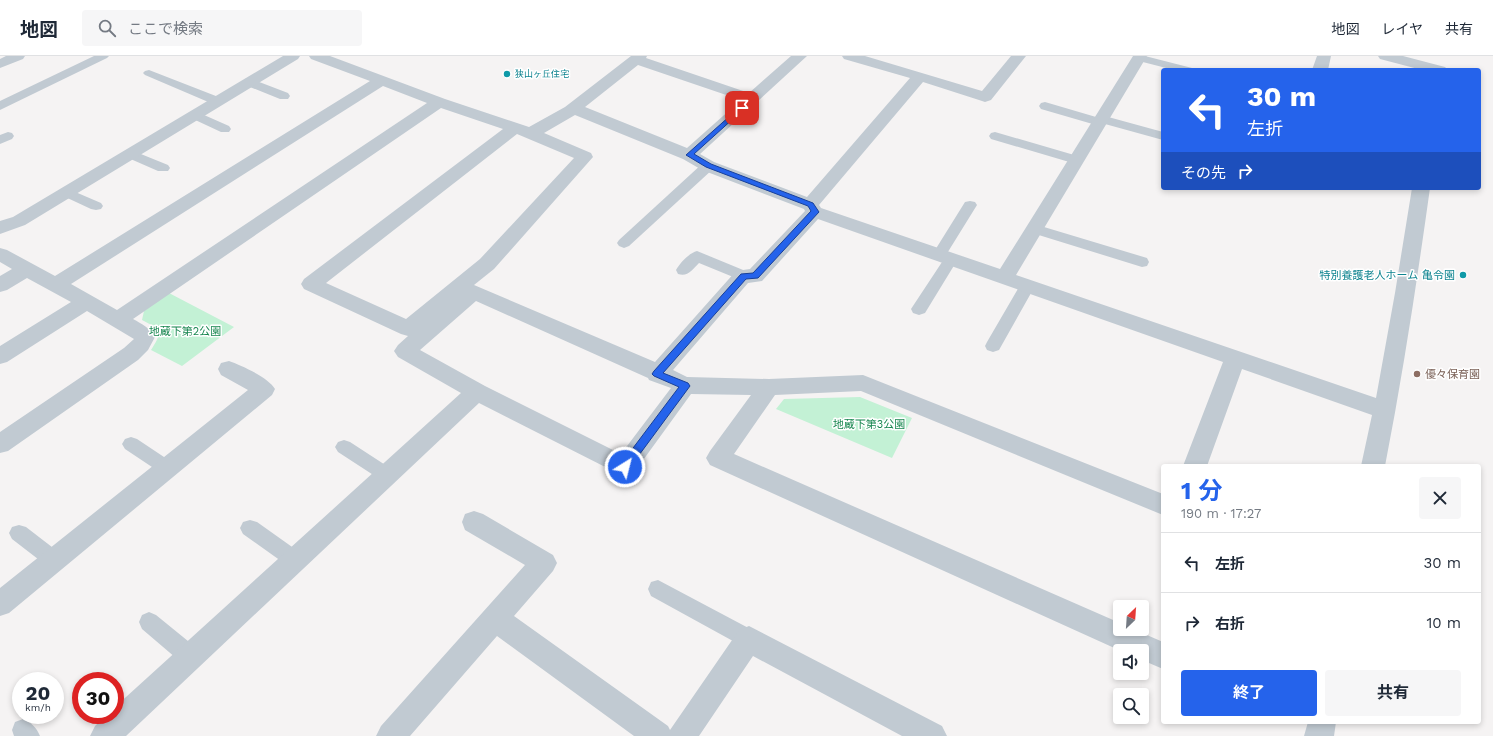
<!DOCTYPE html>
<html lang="ja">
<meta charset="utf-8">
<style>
body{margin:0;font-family:"Work Sans","Noto Sans JP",sans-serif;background:#f6f6f7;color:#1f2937;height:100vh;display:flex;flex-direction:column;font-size:15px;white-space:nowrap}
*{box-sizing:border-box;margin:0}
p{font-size:13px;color:#747a83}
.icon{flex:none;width:22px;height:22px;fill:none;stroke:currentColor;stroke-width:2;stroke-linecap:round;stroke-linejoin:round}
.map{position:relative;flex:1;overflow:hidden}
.panel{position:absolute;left:1161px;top:408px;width:320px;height:260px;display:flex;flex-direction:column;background:#fff;border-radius:4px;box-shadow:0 2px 6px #0003}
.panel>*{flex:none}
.top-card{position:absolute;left:1161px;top:12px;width:320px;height:122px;border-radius:4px;box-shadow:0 2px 6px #0003;background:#2563eb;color:#fff;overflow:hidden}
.needle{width:26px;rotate:25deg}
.fabs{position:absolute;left:1113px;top:544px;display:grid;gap:8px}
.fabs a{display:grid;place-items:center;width:36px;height:36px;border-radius:4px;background:#fff;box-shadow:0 2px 6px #0003;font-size:20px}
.speed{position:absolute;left:12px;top:616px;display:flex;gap:8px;font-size:20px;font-weight:700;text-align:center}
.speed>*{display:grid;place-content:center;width:52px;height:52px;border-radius:50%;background:#fff;box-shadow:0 2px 6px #0003;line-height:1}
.speed small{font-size:10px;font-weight:400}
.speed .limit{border:6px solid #d22;background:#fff;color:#111}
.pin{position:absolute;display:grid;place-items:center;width:34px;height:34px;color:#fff;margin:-17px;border-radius:8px;box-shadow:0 2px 6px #0006}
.me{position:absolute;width:44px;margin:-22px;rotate:36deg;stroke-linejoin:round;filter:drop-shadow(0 0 3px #0008)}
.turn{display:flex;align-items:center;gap:14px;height:84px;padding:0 20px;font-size:18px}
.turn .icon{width:52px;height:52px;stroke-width:2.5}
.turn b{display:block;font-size:28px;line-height:34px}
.then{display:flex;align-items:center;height:38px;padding:0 20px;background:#0003;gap:8px;font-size:15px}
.round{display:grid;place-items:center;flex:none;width:42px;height:42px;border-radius:4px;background:#f6f6f7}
.headline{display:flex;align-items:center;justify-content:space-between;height:68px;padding:0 20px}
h1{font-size:24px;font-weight:700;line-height:30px;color:#2563eb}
.cta{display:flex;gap:8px;margin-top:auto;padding:8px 20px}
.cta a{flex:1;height:46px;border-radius:4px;background:#2563eb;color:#fff;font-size:16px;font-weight:700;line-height:46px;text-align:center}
.cta a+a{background:#f6f6f7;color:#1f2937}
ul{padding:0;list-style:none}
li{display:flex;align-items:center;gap:12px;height:60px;padding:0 20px;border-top:1px solid #e0e1e3}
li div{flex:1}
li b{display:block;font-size:15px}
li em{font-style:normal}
header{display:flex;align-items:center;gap:24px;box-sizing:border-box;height:56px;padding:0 20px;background:#fff;border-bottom:1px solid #e0e1e3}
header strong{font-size:19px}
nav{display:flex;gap:22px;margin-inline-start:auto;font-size:14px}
.search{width:280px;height:36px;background:#f6f6f7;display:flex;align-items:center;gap:10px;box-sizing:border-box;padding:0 14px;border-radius:4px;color:#747a83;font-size:15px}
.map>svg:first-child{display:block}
.green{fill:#c3f1d5}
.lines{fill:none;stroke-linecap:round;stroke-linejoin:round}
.lane{fill:#c1cad2;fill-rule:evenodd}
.street{fill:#c1cad2;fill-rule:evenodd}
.route{fill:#2563eb;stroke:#184099}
.culture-dot{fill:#0f9aa8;stroke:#fff;stroke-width:1.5}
.education-dot{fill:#8d6e63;stroke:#fff;stroke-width:1.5}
.labels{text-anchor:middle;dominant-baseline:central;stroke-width:3;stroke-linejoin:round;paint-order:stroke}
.far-culture-label{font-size:9px;fill:#0d838f;stroke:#fff;text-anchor:start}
.culture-label{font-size:11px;fill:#0d838f;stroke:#fff;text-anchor:end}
.park-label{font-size:11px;fill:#17864f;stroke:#fff}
.education-label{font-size:11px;fill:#785e54;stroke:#fff;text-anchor:start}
</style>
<header>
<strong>地図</strong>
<div class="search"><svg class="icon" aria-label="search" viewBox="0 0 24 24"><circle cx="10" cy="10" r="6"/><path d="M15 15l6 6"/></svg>ここで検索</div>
<nav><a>地図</a><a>レイヤ</a><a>共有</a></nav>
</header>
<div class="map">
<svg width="1493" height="680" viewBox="0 0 1493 680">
<rect width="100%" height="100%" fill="#f5f3f3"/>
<path class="green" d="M169,237L234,271L182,310L151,294C156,286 159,282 159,273L142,264L144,255Z
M860,341L912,362L892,402L776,353L784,343Z"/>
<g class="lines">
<path class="lane" d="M94,0H109L107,2L0,54V45Z
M1135,0H1145L1192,12L1194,14H1174L1135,4L1133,2Z
M149,14L221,42L223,45L221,48H213L145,19L143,17L145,15Z
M249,22L288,37L290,40L288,43H280L245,29L243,26L245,23Z
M1045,46L1096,61L1101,59L1163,76V84L1105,68L1100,70L1096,69L1041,53L1039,50L1041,47Z
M195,55L229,70L231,73L229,76H221L191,62L189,59L191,56Z
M8,76L12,77L14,80L12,83L0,88V79Z
M995,76L1081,101L1083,104L1081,107L1076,108L991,83L989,80L991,77Z
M131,94L168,109L170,112L168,115H158L126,101L124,98L126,95Z
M708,106L713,107L715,110L713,113L629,190L624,192L619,190L617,187L619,184L703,107Z
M66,132L101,147L103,150L101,153L96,154L91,153L61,139L59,136L61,133Z
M970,145L975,146L977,149L946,199L951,198L956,199L958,203L925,257L919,259L913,257L911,253L944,203L939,204L934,202L932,199L965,146Z
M1034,168L1147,202L1149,206L1147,210L1142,211L1029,176L1027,173L1029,170Z
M697,195L748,216L751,220L748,224L743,225L699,207C692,214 688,221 678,218L676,214C680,207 689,197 697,195Z
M1027,225L1032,226L1035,230L999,294L993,296L987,294L985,290L987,286L1022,226Z
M131,381L137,383L173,407L176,412L173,417L167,420L161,417L125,393L122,388L125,383Z
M344,384L350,386L393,414L396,419L393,424L387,427L381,424L338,396L335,391L338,386Z
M250,464L257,466L302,498L305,504L302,510L295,513L288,510L243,478L240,472L243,466Z
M19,469L26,471L61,498L64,504L61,510L54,513L47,510L12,483L9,477L12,471Z
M658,524L756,576L760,583L756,590L749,593L742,590L651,540L648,533L651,526Z
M149,556L156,559L199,594L202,601L199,608L191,611L183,608L142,573L139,566L142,559Z
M23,663C32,667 36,671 40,680H14L12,674L15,666Z"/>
<path class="street" d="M6,0H25L23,3L0,12V3Z
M283,0H300L298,3L25,169L0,178V165L13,161Z
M309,0H330L445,43L529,71L565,51L631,0H647L646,2L749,37L791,0H807L700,98L714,106L807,141L910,22L844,3L842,0H865L982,35L1011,0H1026L991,44L985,46L979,44L923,26L819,149L821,152L1000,213L1133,0H1147L1016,219L1376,342L1395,237L1412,132H1430C1417,225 1403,318 1385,410H1361L1372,359L1242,313L1207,410H1183L1223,306L818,163L762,225L748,227L673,314L687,321L769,323L863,319L1163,438V459L861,335L775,339L734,398L1120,567V573H1133L1163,586V613L1142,604V595H1121L710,409L706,402L710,395L751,339L691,338L633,418L625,421L479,347L126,680H90L95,670L106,659H115V651L461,337L398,301L394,295L398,289L408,280L401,278L304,233L301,228L304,223L503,73L441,52L133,263C142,268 150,272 155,281L148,294L138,304L8,395L0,397V376L124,292L134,283L87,255L7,306L0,308V290L71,246L27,222L7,234L0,236V220L12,213L0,206V192L7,194L55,220L370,25L311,3ZM638,9L741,44L687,92L585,51ZM383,30L427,47L117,254L71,228ZM575,59L683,103L702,114L804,153L805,155L750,213L736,215L655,306L474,229L494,213L593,101L591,97L544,77ZM517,78L574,102L480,203L406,263L326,227ZM476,245L648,322L649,324L671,332L621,398L485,330L420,294Z
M1317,0H1331L1328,14H1312Z
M1378,0H1403L1445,11L1448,14H1422L1380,3Z
M229,305C241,309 269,322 275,333L272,339L9,557L0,560V532L248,334L221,319L218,313L221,307Z
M474,455L483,458L553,499L557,507L553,515L514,560L668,670L670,674L739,574L749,570L942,670L947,680H902L753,600L699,680H634L497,580L410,680H376L381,670L525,509L465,474L462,466L465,458Z
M1308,666H1336L1334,680H1304Z"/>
</g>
<path class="route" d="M740,51L745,52L694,98L711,108L813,147L819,156L758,222L746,223L663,317L688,327L690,330L628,414H621L620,411L621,408L679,331L654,320L652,318L654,315L741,218L753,217L811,155L808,150L706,111L686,99Z"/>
<g class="culture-dot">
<circle cx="507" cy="18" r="4"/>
<circle cx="1463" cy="219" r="4"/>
</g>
<circle class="education-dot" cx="1417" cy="318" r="4"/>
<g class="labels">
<g class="far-culture-label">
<text x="515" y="18">狭山ヶ丘住宅</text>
</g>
<g class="culture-label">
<text x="1455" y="219">特別養護老人ホーム 亀令園</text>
</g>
<g class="park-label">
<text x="185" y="275">地蔵下第2公園</text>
<text x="869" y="368">地蔵下第3公園</text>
</g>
<g class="education-label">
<text x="1425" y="318">優々保育園</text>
</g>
</g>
</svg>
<div class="fabs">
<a><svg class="needle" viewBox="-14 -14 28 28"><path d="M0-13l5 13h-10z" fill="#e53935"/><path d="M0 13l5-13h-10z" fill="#747a83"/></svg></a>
<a><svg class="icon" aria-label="sound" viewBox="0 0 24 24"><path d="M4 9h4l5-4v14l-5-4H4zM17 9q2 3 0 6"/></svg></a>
<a><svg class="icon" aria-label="search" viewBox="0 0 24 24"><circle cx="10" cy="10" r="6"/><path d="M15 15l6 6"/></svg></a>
</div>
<div class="speed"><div>20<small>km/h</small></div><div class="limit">30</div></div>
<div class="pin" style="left:742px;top:52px;background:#d93025"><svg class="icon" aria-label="arrive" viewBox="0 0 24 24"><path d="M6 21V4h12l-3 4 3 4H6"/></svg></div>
<svg class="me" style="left:625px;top:411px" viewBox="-20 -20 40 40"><circle r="17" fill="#2563eb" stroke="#fff" stroke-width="3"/><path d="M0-11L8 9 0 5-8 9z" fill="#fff"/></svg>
<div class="top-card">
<div class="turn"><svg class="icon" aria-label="left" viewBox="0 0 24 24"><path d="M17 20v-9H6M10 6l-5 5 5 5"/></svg><div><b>30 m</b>左折</div></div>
<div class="then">その先<svg class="icon" aria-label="right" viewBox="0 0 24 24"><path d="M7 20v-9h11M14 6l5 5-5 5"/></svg></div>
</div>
<section class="panel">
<div class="headline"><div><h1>1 分</h1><p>190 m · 17:27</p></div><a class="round"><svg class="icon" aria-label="close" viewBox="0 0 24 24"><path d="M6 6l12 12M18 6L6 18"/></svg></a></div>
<ul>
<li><svg class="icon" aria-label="left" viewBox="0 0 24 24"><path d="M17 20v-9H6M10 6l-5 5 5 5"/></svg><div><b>左折</b></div><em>30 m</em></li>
<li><svg class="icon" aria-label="right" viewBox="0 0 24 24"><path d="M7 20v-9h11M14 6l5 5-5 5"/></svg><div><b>右折</b></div><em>10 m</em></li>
</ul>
<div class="cta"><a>終了</a><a>共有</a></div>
</section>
</div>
